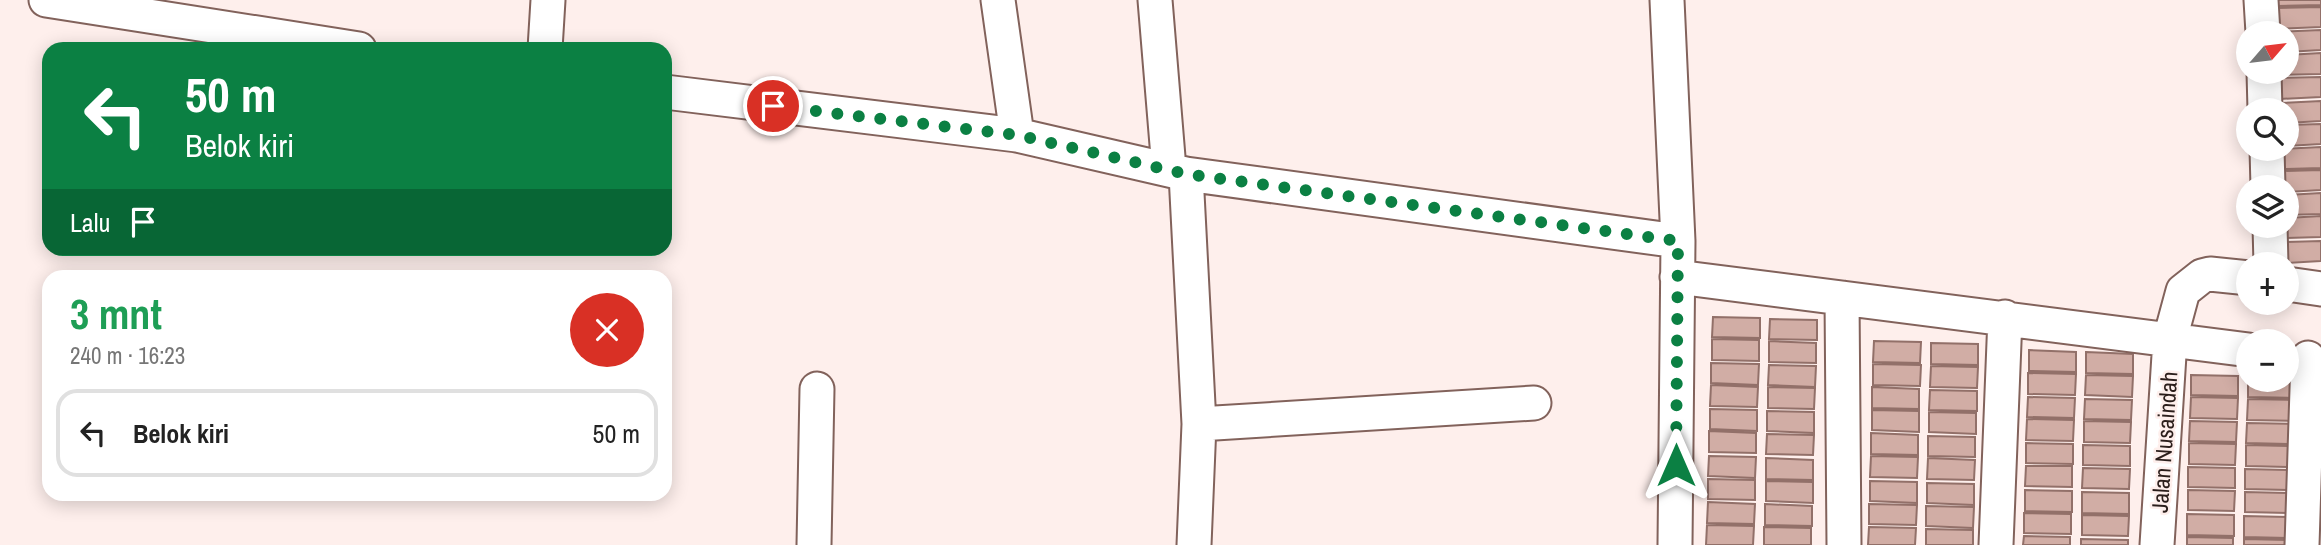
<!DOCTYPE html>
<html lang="id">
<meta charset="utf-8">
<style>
body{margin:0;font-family:"Archivo Narrow",sans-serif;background:#f6f6f6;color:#222;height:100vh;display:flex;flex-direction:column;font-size:26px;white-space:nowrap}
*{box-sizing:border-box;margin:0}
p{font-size:23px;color:#767676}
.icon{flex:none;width:38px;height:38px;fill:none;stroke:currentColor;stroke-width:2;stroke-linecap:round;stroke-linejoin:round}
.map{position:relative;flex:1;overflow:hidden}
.drawer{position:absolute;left:42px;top:270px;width:630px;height:231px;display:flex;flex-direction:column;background:#fff;border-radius:21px;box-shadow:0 4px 18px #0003}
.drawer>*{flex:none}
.banner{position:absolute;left:42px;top:42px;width:630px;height:214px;border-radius:21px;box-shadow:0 4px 18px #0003;background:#0b8043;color:#fff;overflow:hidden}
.needle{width:46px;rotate:62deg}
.tools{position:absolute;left:2236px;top:21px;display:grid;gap:14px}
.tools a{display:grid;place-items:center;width:63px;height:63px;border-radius:50%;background:#fff;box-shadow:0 4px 18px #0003;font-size:35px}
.pin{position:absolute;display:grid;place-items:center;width:60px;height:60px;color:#fff;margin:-30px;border:4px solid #fff;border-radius:50%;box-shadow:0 2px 7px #0007}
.me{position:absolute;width:77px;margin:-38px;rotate:0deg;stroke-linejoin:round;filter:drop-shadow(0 0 5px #0008)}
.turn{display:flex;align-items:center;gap:24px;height:147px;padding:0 28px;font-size:32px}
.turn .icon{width:91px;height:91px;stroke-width:2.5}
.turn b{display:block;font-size:49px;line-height:60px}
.then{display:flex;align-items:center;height:66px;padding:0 28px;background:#0003;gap:14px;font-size:26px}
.round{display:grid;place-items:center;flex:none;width:74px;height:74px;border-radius:37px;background:#f6f6f6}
.head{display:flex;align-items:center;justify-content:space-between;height:119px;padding:0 28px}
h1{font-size:42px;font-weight:800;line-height:52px;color:#1e9e55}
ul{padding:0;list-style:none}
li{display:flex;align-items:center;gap:21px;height:88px;margin:0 14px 10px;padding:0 14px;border:4px solid #e0e0e0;border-radius:21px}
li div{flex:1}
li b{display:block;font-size:26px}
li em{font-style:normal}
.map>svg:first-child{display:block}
.building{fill:#d1ada5;stroke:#927069;stroke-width:2}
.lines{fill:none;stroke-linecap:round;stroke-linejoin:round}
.minor-casing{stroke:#82625b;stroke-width:37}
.minor{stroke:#fff;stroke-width:33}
.route{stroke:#0b8043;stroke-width:12;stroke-dasharray:0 21.6}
.labels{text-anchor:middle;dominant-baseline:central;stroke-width:5;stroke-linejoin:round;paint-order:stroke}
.street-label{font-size:23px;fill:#2b1e1b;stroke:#feefec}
</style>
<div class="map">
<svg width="2321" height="545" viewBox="0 0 2321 545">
<rect width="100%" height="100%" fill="#feefec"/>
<path class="building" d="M2277,0H2321V5L2277,6Z
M2321,7V27L2277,29V8Z
M2321,30V50L2287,52V33L2277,32Z
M2321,53V74L2279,75V72H2287V55Z
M2321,77V97L2280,99L2279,78Z
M2321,101V121L2287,123V110H2281V103Z
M2321,124V144L2287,146V125Z
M2321,147V168L2284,169L2283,149Z
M2321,170V190L2287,192V187H2284L2283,171Z
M2321,193V214L2287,215V195Z
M2321,216V237L2286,238L2287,218Z
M2321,241V261L2287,263L2286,242Z
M1713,317L1760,318V338L1712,337Z
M1770,319L1817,320V340L1769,339Z
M1712,339L1759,340V361L1712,360Z
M1769,341L1816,343V363L1769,362Z
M1874,341L1921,342L1920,363L1873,362Z
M1931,343L1978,344V365L1931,364Z
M2029,350L2076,352V372L2029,371Z
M2086,352L2133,354V374L2086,373Z
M1711,363L1759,364L1758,385L1711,383Z
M1873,364L1921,365L1920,386L1873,385Z
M1769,365L1816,366L1815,387L1768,385Z
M1931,366L1978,367L1977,388L1930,387Z
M2028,373L2076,374L2075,395L2028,394Z
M2086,375L2133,376L2132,397L2085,395Z
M2191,375L2238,376V396L2191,395Z
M2248,376L2249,380H2287V377H2296L2295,398L2248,397Z
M1711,385L1758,387L1757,407L1710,406Z
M1768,387L1815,388L1814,409L1768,408Z
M1872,387L1919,389V409L1872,408Z
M1930,390L1977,391V411L1929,410Z
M2028,397L2075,398L2074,418L2027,417Z
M2191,397L2238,398L2237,419L2190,418Z
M2085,399L2132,400L2131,420L2084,419Z
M2248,399L2295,400L2294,421L2247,420Z
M1710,409L1757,410V431L1710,429Z
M1872,410L1919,411V432L1872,430Z
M1767,411L1814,412V433L1767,431Z
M1929,412L1976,413V434L1929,432Z
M2027,419L2074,420L2073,441L2026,440Z
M2084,421L2131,422L2130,443L2084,442Z
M2190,421L2237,422L2236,442L2189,441Z
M2247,423L2294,424L2293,444L2246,443Z
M1709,431L1756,433V453L1709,452Z
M1871,433L1918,435V455L1871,454Z
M1767,434L1814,435L1813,455L1766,454Z
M1928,436L1975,437V457L1928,456Z
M2026,443L2073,444V464L2026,463Z
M2189,443L2236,444L2235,465L2189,464Z
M2083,445L2130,446V466L2083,465Z
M2246,445L2293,446V467L2246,466Z
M1709,456L1756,457L1755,478L1708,476Z
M1871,456L1918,457L1917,478L1870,477Z
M1766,458L1813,460V480L1766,479Z
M1928,458L1975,460L1974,480L1927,479Z
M2026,466H2072V487L2025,486Z
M2188,467L2235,468V488L2188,487Z
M2083,468L2130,469L2129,489L2082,488Z
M2245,469L2292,470V490L2245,489Z
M1708,479L1755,480V500L1708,499Z
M1766,481L1813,482V503L1766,501Z
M1870,481L1917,482V503L1870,501Z
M1927,483L1974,484V505L1927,503Z
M2025,490L2072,491V512L2025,511Z
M2188,490L2235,491L2234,511L2188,510Z
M2082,492L2129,493V514L2082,513Z
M2245,492L2292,493V513L2245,512Z
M1708,502L1755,504L1754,524L1707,523Z
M1765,504L1812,506V526L1765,525Z
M1869,504L1917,505L1916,525L1869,524Z
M1926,506L1974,507L1973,528L1926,526Z
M2024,513L2071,514V534L2024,533Z
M2187,514L2234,515V536L2187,535Z
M2082,515L2129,516L2128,536L2082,535Z
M2244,516L2291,517V538L2244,537Z
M1707,525L1754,526L1753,545H1706Z
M1764,527L1811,528V545H1764Z
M1869,527L1916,528L1915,545H1868Z
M1926,529L1973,530V545H1926Z
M2024,536L2070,537V545H2023Z
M2187,537L2233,538V545H2187Z
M2081,539L2128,540V545H2081Z
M2244,539L2291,540V545H2244Z"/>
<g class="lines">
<g class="minor-casing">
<path id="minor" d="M46,0L359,49
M998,0L1017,135
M1155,0L1169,169
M1667,0L1678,241L1675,545
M2261,0L2263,33
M545,49L548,0
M2264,72L2265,110
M665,92L1017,135L1186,174L1678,241
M2267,149L2268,187
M1186,174L1199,424L1194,545
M2270,226L2271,264
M1677,277L2249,350
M2287,284L2321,289
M1842,298L1844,545
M1199,424L1534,403
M814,545L817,389
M1996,545L2005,317
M2157,545L2170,339L2183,291L2202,276L2210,274L2249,278
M2302,545L2308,358"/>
</g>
<use href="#minor" class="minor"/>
</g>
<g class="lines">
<path class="route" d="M773,106L1017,135L1186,174L1678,241L1676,465"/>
</g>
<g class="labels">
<g class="street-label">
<text transform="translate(2164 442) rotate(-86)">Jalan Nusaindah</text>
</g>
</g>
</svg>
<div class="tools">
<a><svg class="needle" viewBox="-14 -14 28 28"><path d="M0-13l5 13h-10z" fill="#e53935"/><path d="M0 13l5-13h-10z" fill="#767676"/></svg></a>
<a><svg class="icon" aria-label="search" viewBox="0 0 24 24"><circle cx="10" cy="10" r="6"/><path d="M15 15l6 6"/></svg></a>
<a><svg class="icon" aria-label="layers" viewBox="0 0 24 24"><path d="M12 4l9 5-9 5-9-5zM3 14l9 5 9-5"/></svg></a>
<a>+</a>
<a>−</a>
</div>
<div class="pin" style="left:773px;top:106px;background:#d93025"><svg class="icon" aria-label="arrive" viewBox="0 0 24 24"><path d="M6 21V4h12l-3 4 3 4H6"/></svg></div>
<svg class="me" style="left:1676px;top:465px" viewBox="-20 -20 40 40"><path d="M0-17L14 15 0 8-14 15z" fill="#0b8043" stroke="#fff" stroke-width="4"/></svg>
<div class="banner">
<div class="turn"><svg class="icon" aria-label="left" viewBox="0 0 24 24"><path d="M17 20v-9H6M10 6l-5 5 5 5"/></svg><div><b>50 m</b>Belok kiri</div></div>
<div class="then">Lalu<svg class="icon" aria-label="arrive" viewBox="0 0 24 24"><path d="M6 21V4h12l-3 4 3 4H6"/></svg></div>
</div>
<section class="drawer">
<div class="head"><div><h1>3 mnt</h1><p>240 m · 16:23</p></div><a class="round" style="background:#d93025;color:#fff"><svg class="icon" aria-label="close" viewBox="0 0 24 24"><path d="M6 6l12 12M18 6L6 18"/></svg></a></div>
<ul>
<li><svg class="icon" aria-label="left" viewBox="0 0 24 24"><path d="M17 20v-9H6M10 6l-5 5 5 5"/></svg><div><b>Belok kiri</b></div><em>50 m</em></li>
</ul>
</section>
</div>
